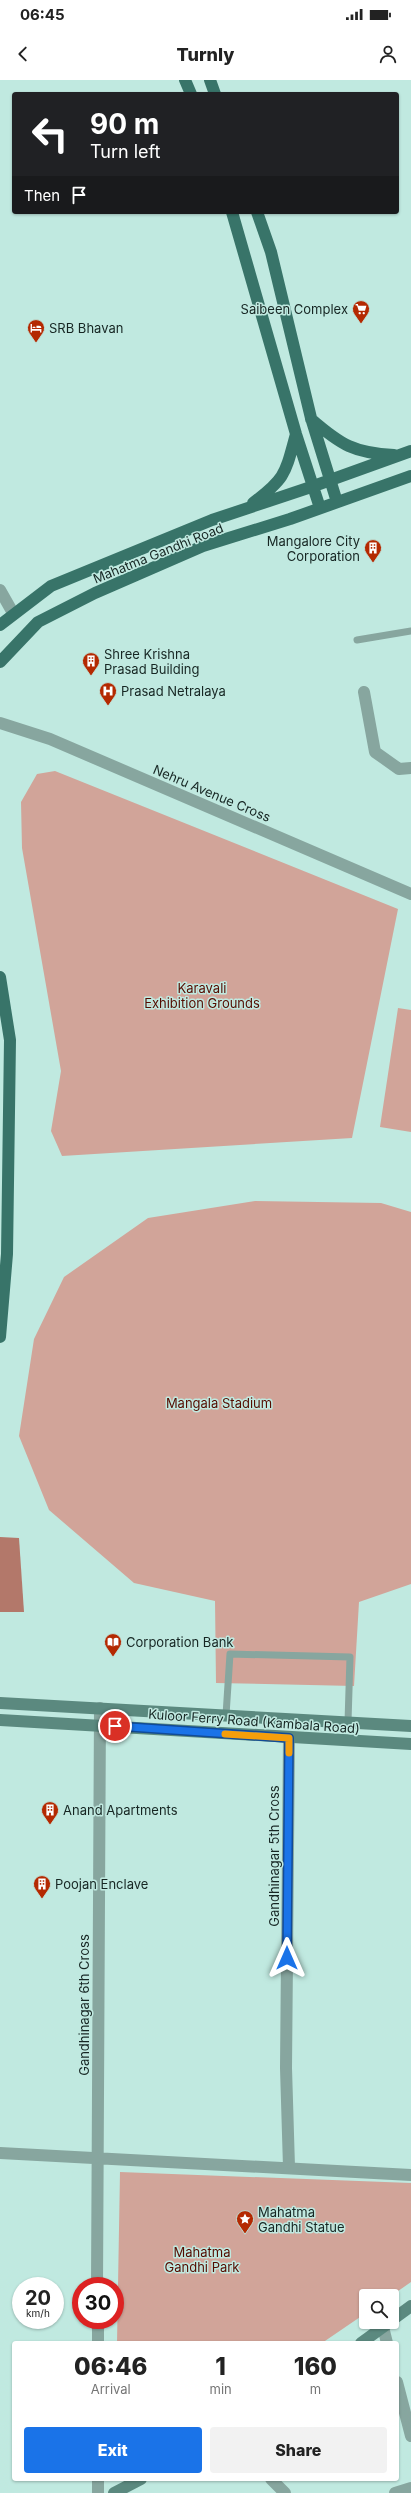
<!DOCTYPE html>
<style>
body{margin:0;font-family:Inter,sans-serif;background:#f2f2f2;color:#222;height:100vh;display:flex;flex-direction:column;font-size:15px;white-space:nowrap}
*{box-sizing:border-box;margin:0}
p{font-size:13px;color:#767676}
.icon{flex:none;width:22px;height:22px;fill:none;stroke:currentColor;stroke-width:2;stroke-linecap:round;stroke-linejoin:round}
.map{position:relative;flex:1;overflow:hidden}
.sheet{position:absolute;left:12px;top:2261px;width:387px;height:140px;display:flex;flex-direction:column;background:#fff;border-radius:4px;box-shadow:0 1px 3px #0004}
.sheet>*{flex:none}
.hud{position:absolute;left:12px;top:12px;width:387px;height:122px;border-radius:4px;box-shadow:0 1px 3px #0004;background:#202124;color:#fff;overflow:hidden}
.fabs{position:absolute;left:359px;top:2209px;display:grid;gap:8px}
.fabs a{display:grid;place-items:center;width:40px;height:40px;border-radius:4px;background:#fff;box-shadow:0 1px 3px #0004;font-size:20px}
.speed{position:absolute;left:12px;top:2197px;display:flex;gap:8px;font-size:20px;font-weight:700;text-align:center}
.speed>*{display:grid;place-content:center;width:52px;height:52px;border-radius:50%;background:#fff;box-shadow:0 1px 3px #0004;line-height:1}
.speed small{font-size:10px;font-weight:400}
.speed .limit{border:6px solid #d22;background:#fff;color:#111}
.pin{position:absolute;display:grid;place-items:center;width:34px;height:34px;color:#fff;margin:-17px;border:2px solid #fff;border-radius:50%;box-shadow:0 1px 4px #0007}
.me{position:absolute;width:44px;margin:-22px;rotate:0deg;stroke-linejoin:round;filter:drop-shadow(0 0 3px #0008)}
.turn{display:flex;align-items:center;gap:14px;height:84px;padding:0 12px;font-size:18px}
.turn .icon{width:52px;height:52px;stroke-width:2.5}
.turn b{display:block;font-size:28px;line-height:34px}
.then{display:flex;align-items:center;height:38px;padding:0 12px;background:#0003;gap:8px;font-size:15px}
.eta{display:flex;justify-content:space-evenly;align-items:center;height:68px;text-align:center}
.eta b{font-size:24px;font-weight:800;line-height:28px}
.primary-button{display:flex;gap:8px;margin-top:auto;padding:8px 12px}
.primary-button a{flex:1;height:46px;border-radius:4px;background:#1a73e8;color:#fff;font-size:16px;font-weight:800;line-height:46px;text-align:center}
.primary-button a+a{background:#f2f2f2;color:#222}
.status{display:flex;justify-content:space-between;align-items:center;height:28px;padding:0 20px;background:#fff;direction:ltr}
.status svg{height:11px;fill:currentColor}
header{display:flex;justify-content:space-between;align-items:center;height:52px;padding:0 12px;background:#fff;font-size:18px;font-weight:800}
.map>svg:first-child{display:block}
.green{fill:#d1a499}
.water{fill:#b3786a}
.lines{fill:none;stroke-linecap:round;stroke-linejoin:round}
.lane{stroke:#87a69f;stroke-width:7}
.street{stroke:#87a69f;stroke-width:12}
.secondary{stroke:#5b897f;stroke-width:12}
.primary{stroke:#387469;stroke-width:12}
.route-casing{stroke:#114b97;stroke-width:10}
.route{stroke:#1a73e8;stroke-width:7}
.slow{stroke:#f59e0b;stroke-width:7}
.labels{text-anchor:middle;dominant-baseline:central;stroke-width:3;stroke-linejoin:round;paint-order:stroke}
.poi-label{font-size:13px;fill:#162623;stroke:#c0e9e0;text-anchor:start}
.street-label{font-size:13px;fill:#162623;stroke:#c0e9e0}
.park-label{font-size:13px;fill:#550c00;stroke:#c0e9e0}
</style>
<div class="status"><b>06:45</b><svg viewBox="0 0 49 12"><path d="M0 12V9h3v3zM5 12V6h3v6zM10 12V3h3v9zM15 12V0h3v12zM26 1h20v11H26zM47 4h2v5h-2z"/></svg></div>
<header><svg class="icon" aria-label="back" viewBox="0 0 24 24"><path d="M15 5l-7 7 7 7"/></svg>Turnly<svg class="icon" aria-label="person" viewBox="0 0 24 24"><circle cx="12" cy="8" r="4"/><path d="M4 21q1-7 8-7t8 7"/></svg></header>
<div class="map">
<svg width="411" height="2413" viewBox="0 0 411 2413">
<rect width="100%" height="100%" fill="#c0e9e0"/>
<path class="green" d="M55,691L398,829L352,1058L62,1076L51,1051L61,991L22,768L21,722L37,694Z
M398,928L411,930V1052L380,1047Z
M255,1121L381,1123L411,1132V1504L359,1522L354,1606L216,1603L215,1521L134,1503L49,1430L19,1356L34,1259L64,1197L148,1138Z
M120,2092L411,2103V2202L391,2216H366V2233L322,2263H117Z"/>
<path class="water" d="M0,1457L19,1458L24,1532H0Z"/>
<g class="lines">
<path class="lane" d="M357,560L411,551
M226,1635L230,1574L350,1577L348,1642"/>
<path class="street" d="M0,510L13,533
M364,612L375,672L399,689L411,688
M0,643L50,659L411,814
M289,1658L286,1988L289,2087
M0,2073L411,2095
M97,2206L100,1628
M98,2240V2263
M383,2247L387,2263
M397,2302L411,2356
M98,2399V2413
M271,2399L285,2413
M395,2413L411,2408"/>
<path class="secondary" d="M0,1623L411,1646
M0,1640L411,1664
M392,2240L411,2226
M361,2263L390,2242
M114,2413L141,2399"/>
<path class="primary" d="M185,0L191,14
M210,0L215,14
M232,132L296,354L320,428
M257,132L271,172L311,338L337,422
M311,339C341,365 354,373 394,375
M253,423C286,398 285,394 296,354
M0,545L51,506L212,440L311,407L411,371
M0,582L38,542L95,513L203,466L290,439L411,396
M0,897L10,960L7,1174L0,1257"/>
</g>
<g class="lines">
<g class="route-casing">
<path id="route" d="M115,1646L289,1658L287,1878"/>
</g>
<use href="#route" class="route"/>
<path class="slow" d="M225,1654L289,1658V1673"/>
</g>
<defs>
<g id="supermarket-pin" transform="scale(0.9)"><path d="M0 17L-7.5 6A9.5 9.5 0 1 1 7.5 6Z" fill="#b42901" stroke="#c0e9e0"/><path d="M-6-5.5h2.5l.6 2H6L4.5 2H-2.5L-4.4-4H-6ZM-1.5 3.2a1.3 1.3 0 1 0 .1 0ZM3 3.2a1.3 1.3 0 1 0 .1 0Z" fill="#fff"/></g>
<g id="hotel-pin" transform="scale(0.9)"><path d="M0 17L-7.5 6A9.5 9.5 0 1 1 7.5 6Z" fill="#b42901" stroke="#c0e9e0"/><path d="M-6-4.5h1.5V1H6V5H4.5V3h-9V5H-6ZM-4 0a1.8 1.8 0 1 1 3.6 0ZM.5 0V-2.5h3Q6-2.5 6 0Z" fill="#fff"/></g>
<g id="building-pin" transform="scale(0.9)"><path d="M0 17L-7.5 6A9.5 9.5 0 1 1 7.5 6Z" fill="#b42901" stroke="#c0e9e0"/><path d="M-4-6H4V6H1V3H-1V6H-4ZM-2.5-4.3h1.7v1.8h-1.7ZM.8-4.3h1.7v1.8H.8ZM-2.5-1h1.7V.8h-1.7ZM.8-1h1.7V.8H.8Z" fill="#fff"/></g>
<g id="hospital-pin" transform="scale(0.9)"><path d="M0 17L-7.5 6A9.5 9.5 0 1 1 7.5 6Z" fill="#b42901" stroke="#c0e9e0"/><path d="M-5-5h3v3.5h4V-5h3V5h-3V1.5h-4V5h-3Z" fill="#fff"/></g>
<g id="library-pin" transform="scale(0.9)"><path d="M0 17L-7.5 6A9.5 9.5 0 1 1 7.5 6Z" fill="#b42901" stroke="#c0e9e0"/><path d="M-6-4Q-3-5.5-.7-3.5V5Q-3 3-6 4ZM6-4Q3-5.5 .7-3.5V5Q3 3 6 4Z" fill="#fff"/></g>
<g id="sight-pin" transform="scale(0.9)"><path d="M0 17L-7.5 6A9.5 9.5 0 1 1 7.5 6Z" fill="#b42901" stroke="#c0e9e0"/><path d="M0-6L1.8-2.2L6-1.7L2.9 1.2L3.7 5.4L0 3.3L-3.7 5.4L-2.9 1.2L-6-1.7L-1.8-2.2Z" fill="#fff"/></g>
</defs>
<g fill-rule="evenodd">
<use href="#supermarket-pin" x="361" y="229"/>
<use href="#hotel-pin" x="36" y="248"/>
<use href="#building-pin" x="373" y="468"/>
<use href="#building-pin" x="91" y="581"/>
<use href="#hospital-pin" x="108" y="611"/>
<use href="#library-pin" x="113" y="1562"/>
<use href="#building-pin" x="50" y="1730"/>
<use href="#building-pin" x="42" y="1804"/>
<use href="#sight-pin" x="245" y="2139"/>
</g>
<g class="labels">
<g class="poi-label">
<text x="348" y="229" text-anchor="end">Saibeen Complex</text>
<text x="49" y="248">SRB Bhavan</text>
<text x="360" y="461" text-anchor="end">Mangalore City<tspan x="360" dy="15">Corporation</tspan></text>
<text x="104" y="574">Shree Krishna<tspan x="104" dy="15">Prasad Building</tspan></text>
<text x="121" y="611">Prasad Netralaya</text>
<text x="126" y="1562">Corporation Bank</text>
<text x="63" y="1730">Anand Apartments</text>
<text x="55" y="1804">Poojan Enclave</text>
<text x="258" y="2132">Mahatma<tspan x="258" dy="15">Gandhi Statue</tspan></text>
</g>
<g class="street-label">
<text transform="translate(158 473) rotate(-22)">Mahatma Gandhi Road</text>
<text transform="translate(212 713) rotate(23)">Nehru Avenue Cross</text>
<text transform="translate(254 1641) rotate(4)">Kuloor Ferry Road (Kambala Road)</text>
<text transform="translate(274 1776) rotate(-90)">Gandhinagar 5th Cross</text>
<text transform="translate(84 1925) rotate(-90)">Gandhinagar 6th Cross</text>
</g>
<g class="park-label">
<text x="202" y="908">Karavali<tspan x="202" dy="15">Exhibition Grounds</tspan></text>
<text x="219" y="1323">Mangala Stadium</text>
<text x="202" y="2172">Mahatma<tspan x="202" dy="15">Gandhi Park</tspan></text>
</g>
</g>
</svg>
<div class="fabs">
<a><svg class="icon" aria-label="search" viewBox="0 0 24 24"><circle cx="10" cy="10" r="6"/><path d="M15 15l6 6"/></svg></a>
</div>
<div class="speed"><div>20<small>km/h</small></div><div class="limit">30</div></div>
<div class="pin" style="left:115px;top:1646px;background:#d93025"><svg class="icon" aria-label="arrive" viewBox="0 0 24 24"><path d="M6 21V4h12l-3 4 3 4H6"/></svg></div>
<svg class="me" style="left:287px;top:1878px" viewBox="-20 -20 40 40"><path d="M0-17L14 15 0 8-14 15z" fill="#1a73e8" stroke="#fff" stroke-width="4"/></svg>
<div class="hud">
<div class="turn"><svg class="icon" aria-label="left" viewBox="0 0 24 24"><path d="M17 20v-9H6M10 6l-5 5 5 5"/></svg><div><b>90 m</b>Turn left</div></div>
<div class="then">Then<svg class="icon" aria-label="arrive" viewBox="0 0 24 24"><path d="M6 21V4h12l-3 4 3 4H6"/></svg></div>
</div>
<section class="sheet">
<div class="eta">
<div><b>06:46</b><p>Arrival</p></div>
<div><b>1</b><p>min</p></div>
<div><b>160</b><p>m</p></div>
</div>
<div class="primary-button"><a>Exit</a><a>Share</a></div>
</section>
</div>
